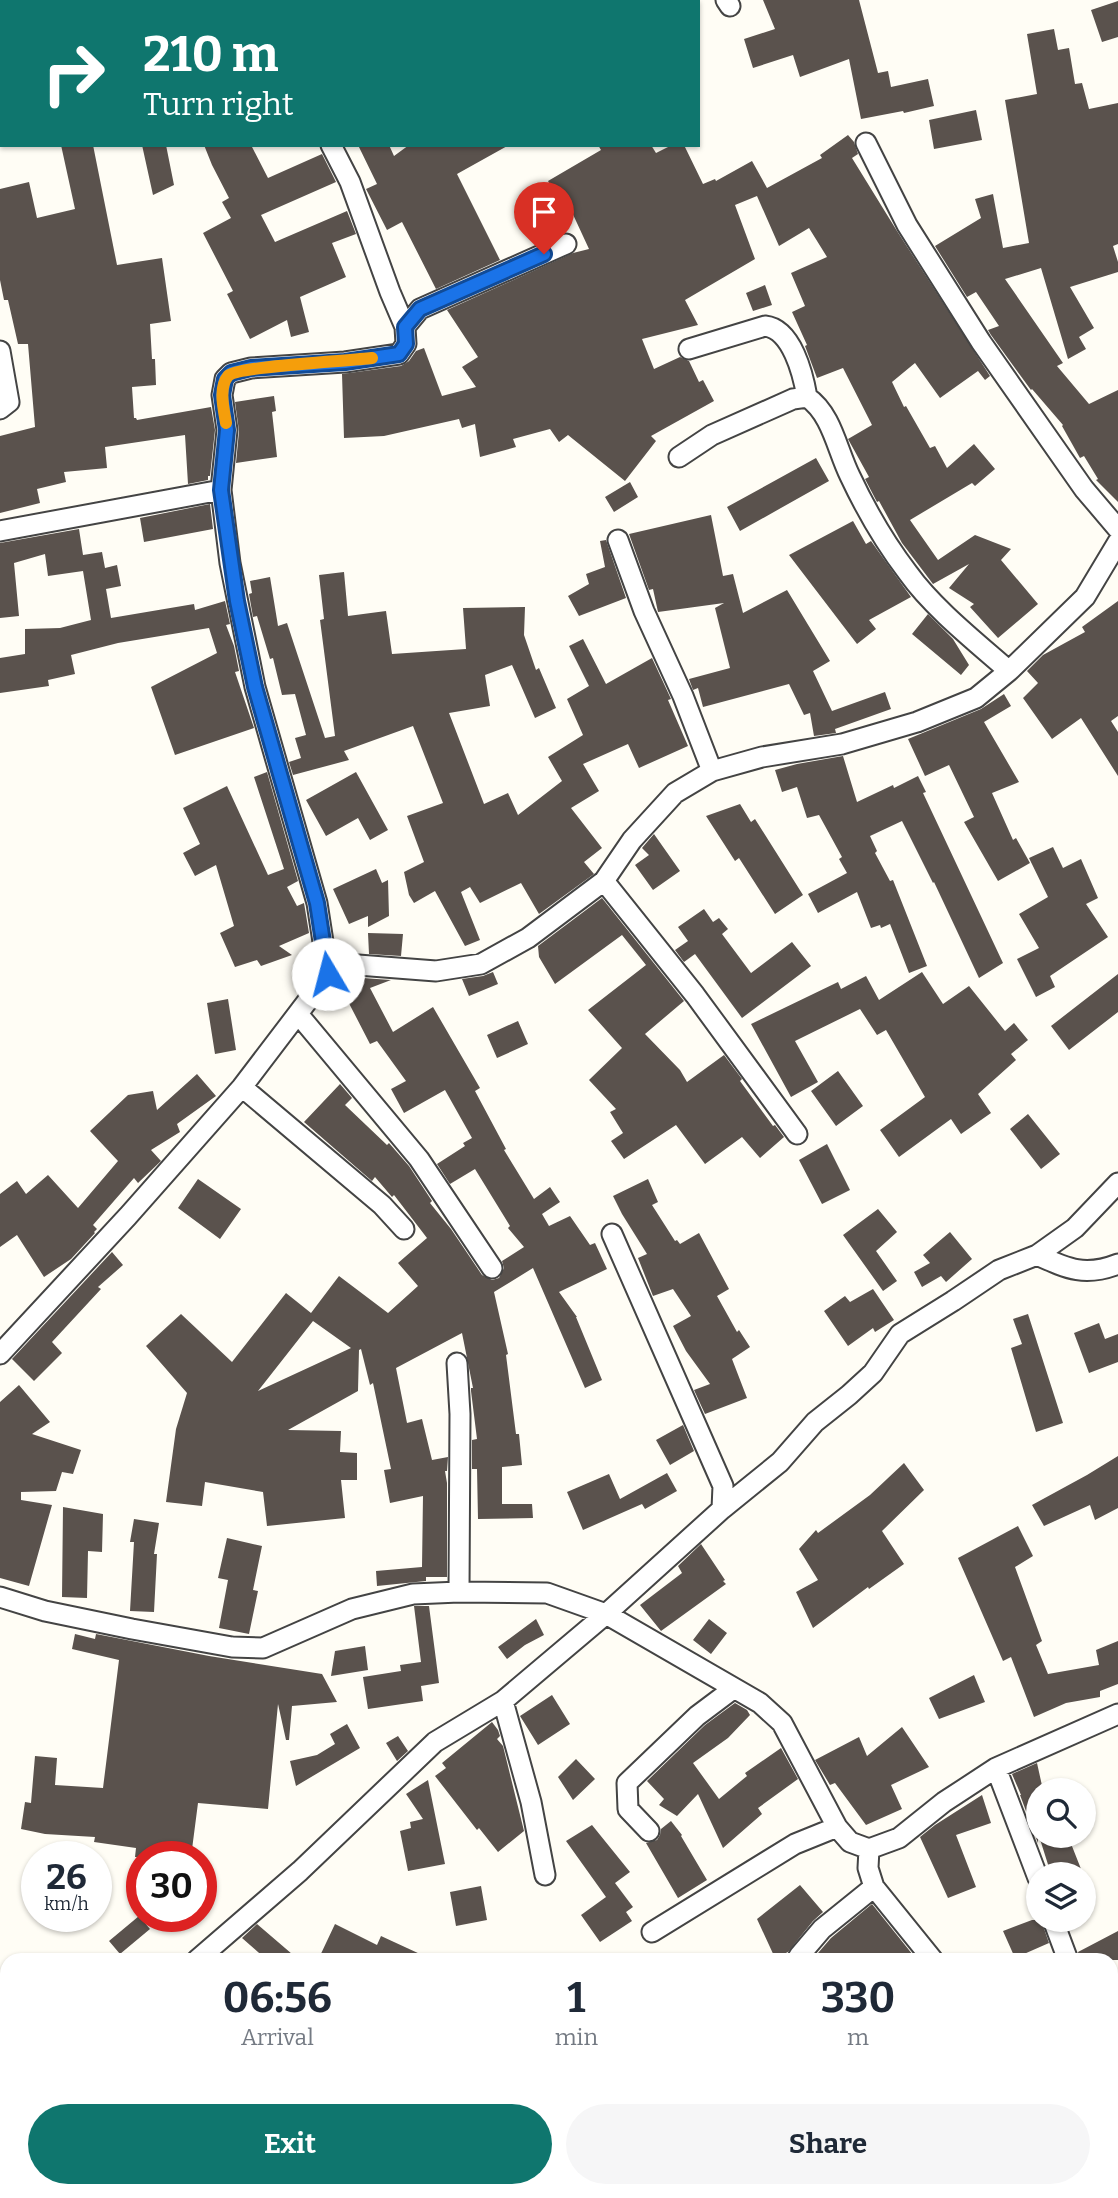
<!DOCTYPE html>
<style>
body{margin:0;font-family:Bitter,serif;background:#f6f6f7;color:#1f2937;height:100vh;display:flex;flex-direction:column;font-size:26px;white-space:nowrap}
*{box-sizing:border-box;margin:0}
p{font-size:23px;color:#747a83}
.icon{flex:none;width:38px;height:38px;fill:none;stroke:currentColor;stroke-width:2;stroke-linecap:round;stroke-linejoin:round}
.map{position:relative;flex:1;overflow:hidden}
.drawer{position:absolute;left:0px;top:1953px;width:1118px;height:245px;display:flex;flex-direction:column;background:#fff;border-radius:21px 21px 0 0;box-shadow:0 2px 5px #0004}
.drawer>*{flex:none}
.hud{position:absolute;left:0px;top:0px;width:700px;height:147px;box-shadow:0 2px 5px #0004;background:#0f766e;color:#fff;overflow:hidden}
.buttons{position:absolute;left:1026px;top:1778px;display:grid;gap:14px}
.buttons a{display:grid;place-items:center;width:70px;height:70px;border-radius:50%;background:#fff;box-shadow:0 2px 5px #0004;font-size:35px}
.speed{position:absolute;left:21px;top:1841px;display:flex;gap:14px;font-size:35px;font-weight:700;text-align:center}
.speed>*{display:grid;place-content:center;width:91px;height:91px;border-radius:50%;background:#fff;box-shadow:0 2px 5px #0004;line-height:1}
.speed small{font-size:18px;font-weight:400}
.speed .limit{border:10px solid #d22;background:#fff;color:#111}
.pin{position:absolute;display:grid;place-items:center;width:60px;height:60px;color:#fff;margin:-72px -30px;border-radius:50% 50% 50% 0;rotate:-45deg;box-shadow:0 0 7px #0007}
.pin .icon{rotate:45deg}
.me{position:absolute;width:77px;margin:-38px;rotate:352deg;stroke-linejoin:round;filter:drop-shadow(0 0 5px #0008)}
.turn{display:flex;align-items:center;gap:24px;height:147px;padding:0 28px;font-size:32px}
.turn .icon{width:91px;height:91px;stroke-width:2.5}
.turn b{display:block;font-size:49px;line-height:60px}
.eta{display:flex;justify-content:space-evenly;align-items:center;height:119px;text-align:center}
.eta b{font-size:42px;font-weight:700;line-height:49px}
.button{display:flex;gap:14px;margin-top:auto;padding:14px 28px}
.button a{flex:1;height:80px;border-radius:42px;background:#0f766e;color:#fff;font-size:28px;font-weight:700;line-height:80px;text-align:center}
.button a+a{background:#f6f6f7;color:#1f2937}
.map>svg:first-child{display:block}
.building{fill:#5a524d;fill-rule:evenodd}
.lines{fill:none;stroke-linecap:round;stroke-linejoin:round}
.street-casing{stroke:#444;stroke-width:23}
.street{stroke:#fff;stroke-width:19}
.route-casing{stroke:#114b97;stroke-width:18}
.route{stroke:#1a73e8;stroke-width:12}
.slow{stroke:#f59e0b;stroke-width:12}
</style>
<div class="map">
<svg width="1118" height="2198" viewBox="0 0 1118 2198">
<rect width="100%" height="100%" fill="#fffdf5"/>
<path class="building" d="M763,0H859L878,73L888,71L891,87L928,79L934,106L904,113L903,111L861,119L849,59L800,77L793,55L753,68L744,39L775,29Z
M1118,1V37L1102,42L1091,10Z
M1054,29L1058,50L1069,48L1075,84L1082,83L1089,109L1118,103V244L1113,246L1118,262V272L1070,287L1094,328L1079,337L1086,349L1068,359L1041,268L1005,279L1063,363L1057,366L1089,404L1118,390V502L1096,480L1098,479L1084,456L1080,458L1062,426L1063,425L1032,389L1031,390L991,335L988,330L999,326L976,292L967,297L935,246L981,218L975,199L993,194L1003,248L1029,243L1005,100L1037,94L1027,34Z
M976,110L982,140L934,149L929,120Z
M848,135L854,142L858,154L852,158L897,231L990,376L985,380L978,371L940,398L915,363L892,382L904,407L906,406L930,448L935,446L947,468L974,444L995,469L975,486L972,483L910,520L938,560L975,535L1011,549L1001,560L1038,604L998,638L970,607L974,604L949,588L969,564L933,584L902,543L879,501L877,502L865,479L869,477L848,439L872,425L843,368L817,378L805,346L807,345L792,312L805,306L791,273L827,257L809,228L779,246L757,196L735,205L755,259L685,300L698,325L642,339L654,369L680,357L689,361L699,382L703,380L714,401L651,436L656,441L625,481L568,435L559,442L550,429L513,439L516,447L480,457L475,424L462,428L459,419L384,436L344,438L342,374L401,366L409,361L416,351L424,348L442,396L476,387L462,367L478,357L447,310L573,253L589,249L570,208L565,211L548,181L601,150L598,145H651L656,153L672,145H684L703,184L715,179L716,181L752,161L767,188L822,158L820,155Z
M61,145H93L117,265L162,258L171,321L150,324L152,359H155L156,385L132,387L134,418H136L137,420L211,407L215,430L210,476H208V480L188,484L185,435L105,447L107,468L64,472L66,482L37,489L40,503L0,513V436L35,427L28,344H18L8,300H4L0,280V189L29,182L37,218L75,209Z
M142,145H166L174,185L153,195Z
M204,145H251L268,178L322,154L336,182L261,215L275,242L347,211L356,234L332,243L346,277L300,297L309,332L291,337L287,320L250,339L227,294L233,291L203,233L231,218L222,202L229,198L212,165Z
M358,145H389L394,156L409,145H509L457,174L500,260L436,289L402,222L387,230L366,189L377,184Z
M765,285L772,305L753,311L746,293Z
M274,396L276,411L272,412L277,457L236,463L239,431L235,402Z
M816,458L829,481L740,531L727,507Z
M630,482L638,497L614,512L605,497Z
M210,504L213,529L144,542L140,518Z
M711,515L723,576L733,574L743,613L787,590L830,661L813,671L832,711L885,692L891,709L835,729L836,733L814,736L810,713L804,715L789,684L703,707L698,688L693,690L689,679L730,668L715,608L724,603L658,612L653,589L649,590L629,534Z
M853,521L866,544L871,541L911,597L869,620L876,629L857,644L789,555Z
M79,529L83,555L102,552L105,568L117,565L121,586L106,589L111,618L194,604L195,610L225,601L230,624L226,625L234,646L239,671L235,672L254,728L175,755L151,687L217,653L209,628L118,643L71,655L75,674L48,680L49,686L0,693V658L25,654V629L60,628L91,620L83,571L48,576L45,554L14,563L19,616L0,618V543Z
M606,540L626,598L579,616L568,596L589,584L586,574L605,567L600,541Z
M344,572L348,616L386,611L392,654L466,649L463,608L525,607L524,635L536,670L539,668L556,708L535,718L512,665L485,675L490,706L449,713L484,804L508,793L518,815L562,781L548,757L583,735L567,699L589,686L569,646L583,639L606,684L652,658L671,699L668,700L688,746L639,768L628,744L583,764L599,791L571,808L602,848L584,862L594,874L539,914L521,883L480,903L470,887L461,892L480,940L465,946L435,891L414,903L409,895L404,872L424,862L407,816L443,803L413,726L344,751L349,760L293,775L289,762L301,758L295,738L306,735L295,694L282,695L273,658L270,659L257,616L253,617L249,594L252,593L250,581L270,577L278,626L287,623L325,738L335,736L320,620L324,619L319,575Z
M1118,601V716L1111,721L1118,732V776L1081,718L1052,739L1023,698L1038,683L1027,671L1043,655L1085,632L1082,627Z
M928,614L953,639L969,665L961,675L912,634Z
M1004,694L1011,706L984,722L1019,782L992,793L1013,840L1016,838L1030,863L998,881L964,822L974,817L949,765L925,776L908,739L981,709Z
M843,756L857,802L893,785L894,788L918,776L926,792L923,793L1003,963L979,978L934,882L933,883L902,821L870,836L877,851L875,853L890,881L893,880L927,966L909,973L890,924L881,928L880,925L871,928L857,892L818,913L808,894L847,873L839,859L842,857L819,815L807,818L797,787L782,792L775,770L797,764Z
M267,772L298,881L287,887L297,906L304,903L309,933L279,946L292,955L261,966L257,960L235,967L220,933L234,926L216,865L195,876L183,853L200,844L183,808L227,786L268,875L284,869L254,777Z
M356,772L388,830L370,840L358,818L326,836L306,800Z
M740,804L751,822L755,819L803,895L775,914L739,858L735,861L706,816Z
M654,834L680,871L653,890L635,865L649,855L642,848Z
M1053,847L1063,868L1081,859L1098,898L1086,904L1108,937L1050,976L1055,987L1036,997L1017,959L1039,948L1019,914L1048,897L1029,858Z
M376,869L382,883L388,880L389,916L368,927V916L349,924L333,889Z
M602,898L684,1001L645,1034L680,1070L687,1082L724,1055L742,1079L740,1081L773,1126L775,1125L784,1137L760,1158L742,1137L705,1164L676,1125L624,1159L611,1141L623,1133L610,1112L616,1109L589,1080L622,1048L588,1010L646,965L622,935L555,984L539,957L538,946Z
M704,909L713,922L719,918L728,929L722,934L751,973L792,942L811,966L742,1018L695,954L684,962L675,950L688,941L678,927Z
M368,933L403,934L401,956L369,954Z
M493,972L498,984L469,996L462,979L483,976Z
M922,972L943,1004L969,986L1005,1031L1014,1023L1028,1040L1011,1054L1016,1060L978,1094L991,1113L961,1134L951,1119L899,1157L880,1130L925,1097L886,1030L877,1035L860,1009L795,1041L818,1082L791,1097L751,1024L838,982L841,989L866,976L879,1000Z
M1118,974V1012L1069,1050L1051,1026Z
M348,977L391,980L370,988L393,1032L433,1007L480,1088L475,1091L506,1149L504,1150L534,1199L550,1187L560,1202L542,1214L549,1226L570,1216L590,1245L595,1243L607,1269L559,1292L577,1317H576L602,1380L585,1388L533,1268L494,1292L508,1354L506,1355L516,1434H519L522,1465L502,1467V1504H532L533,1518L478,1519L477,1469H472V1440L477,1439L471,1391V1388H473L462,1333L396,1368L407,1423L422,1419L432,1460L448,1457L447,1471H445L447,1483V1577H426V1581L377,1586L376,1571L422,1567L423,1496L390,1503L384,1470L391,1469L373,1383L370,1385L361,1349L359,1350L358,1391L288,1430L341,1431L340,1452L357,1453V1480H341L345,1518L267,1526L263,1492L205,1482L202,1506L166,1502L176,1429L187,1393L146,1346L181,1314L232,1362L286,1293L311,1313L339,1276L388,1313L418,1286L398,1263L427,1238L394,1195L392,1197L375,1177L372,1181L304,1122L340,1084L352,1098L345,1105L387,1145L389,1143L409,1166L432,1201L430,1203L451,1229L482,1275L492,1280L499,1278L504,1268L502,1261L524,1247L508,1228L510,1226L475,1169L450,1184L437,1164L465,1146L463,1143L472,1138L445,1090L404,1113L391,1089L406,1081L377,1041L370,1044L338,982ZM313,1321L351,1348L258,1391Z
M228,999L236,1050L215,1054L207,1003Z
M518,1021L528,1044L497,1058L487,1035Z
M838,1071L863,1106L836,1126L811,1091Z
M197,1074L216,1096L177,1124L180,1132L151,1150L161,1161L138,1183L134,1178L93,1225L97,1229L94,1232L95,1233L71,1259L44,1277L17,1235L0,1247V1194L17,1181L26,1194L48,1175L78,1208L118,1161L90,1131L128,1095L153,1091L157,1110Z
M1028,1114L1060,1154L1041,1169L1010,1129Z
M827,1144L850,1190L822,1204L799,1160Z
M198,1179L241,1209L220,1239L178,1208Z
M648,1179L658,1202L652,1205L675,1241L677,1240L680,1244L699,1233L729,1289L717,1296L737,1332L739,1330L750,1347L732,1359L747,1398L705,1414L694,1390L710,1384L686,1351L673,1326L691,1316L673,1289L653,1296L638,1258L647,1254L622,1214L613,1196Z
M878,1209L897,1232L876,1251L897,1281L883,1291L843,1235Z
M950,1232L972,1259L946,1282L941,1276L922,1287L914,1272L930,1263L923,1255Z
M112,1252L123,1265L98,1287L101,1289L52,1342L62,1353L34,1381L12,1359Z
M873,1289L894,1320L875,1332L873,1328L848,1346L824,1311L845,1296L850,1302Z
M1028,1314L1063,1423L1036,1432L1011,1348L1022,1344L1013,1319Z
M1099,1323L1105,1339L1118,1334V1362L1089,1373L1074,1333Z
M19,1385L50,1422L32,1434L81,1450L73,1474L62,1472L56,1491L21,1492V1500L52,1505L29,1586L0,1578V1402Z
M683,1425L694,1451L670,1465L656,1440Z
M1118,1456V1508L1095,1520L1090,1505L1044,1526L1032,1505L1087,1475Z
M904,1463L924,1490L882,1531L904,1564L869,1589L868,1587L813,1628L796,1592L818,1580L799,1549L816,1530L818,1533L870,1495Z
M667,1473L677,1491L645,1509L642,1504L583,1530L567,1492L609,1474L620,1499Z
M63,1507L103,1514L102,1552L88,1551L87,1598L62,1597Z
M134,1519L159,1523L154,1554H157L154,1612L130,1611L134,1542H130Z
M1018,1526L1033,1556L1015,1567L1042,1641L1036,1645L1048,1674L1099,1665L1096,1650L1118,1641V1684L1100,1691V1697L1066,1703L1034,1717L1011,1657L1003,1661L958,1558Z
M227,1538L262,1546L253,1590L258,1591L249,1634L219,1628L228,1580L218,1578Z
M701,1544L725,1580L723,1581L726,1584L661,1631L640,1605L682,1573L678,1566Z
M414,1606H429L439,1683L421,1686L423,1701L368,1709L363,1677L401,1671L400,1665L421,1662Z
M536,1619L544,1635L525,1645L507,1659L498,1647Z
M709,1619L727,1633L711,1654L693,1640Z
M75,1634L95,1639L96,1634L209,1656L322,1674L337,1702L292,1706L289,1740H286L278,1704L268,1809L198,1803L191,1857H135L136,1848L94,1842L95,1837L45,1834L21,1829L25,1802L31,1803L35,1756L57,1758L55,1785L103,1788L119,1660L72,1649Z
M365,1646L368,1670L331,1676L335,1651Z
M974,1675L985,1702L939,1719L929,1698Z
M552,1695L570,1724L538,1745L520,1716Z
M735,1703L747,1710L750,1715L728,1738L693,1763L719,1799L747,1776L745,1773L781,1748L798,1779L758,1808L762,1814L723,1848L698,1794L677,1816L659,1805L664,1799L647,1781L705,1725Z
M492,1722L498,1730L500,1736L497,1739L503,1746L524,1831L498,1852L479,1828L477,1830L435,1776L446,1768L442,1763Z
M347,1724L360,1748L296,1786L290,1761L317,1755L335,1744L330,1734Z
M902,1727L929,1767L891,1785L902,1809L866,1825L835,1783L830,1785L815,1760L859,1737L867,1756Z
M398,1736L408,1751L397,1761L386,1743Z
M576,1759L595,1779L573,1800L558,1777Z
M1037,1763L1043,1790H1038V1843L1020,1795H1021L1012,1774Z
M428,1780L445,1864L408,1871L400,1831L411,1828L410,1822L423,1819L406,1794Z
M982,1795L991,1823L956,1835L976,1887L948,1898L920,1837L935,1825Z
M671,1821L682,1835L681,1836L707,1880L678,1898L646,1843L657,1840L660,1835L661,1829Z
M592,1825L630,1872L615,1883L633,1907L626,1912L632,1921L600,1942L581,1915L606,1897L566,1841Z
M1039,1836H1068L1081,1869L1071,1874H1051Z
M800,1885L823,1912L813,1921L788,1952L775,1958L757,1919Z
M481,1886L487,1920L456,1926L450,1892Z
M872,1904L917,1960H812L831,1938Z
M139,1916L150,1929L120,1954L109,1941Z
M1032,1920H1041L1049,1943L1015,1958L1003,1931Z
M257,1924L299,1960H267L242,1938Z
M335,1924L377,1945L381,1936L433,1960H318Z
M1118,1931V1960H1080L1078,1952Z"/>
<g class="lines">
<g class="street-casing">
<path id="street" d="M726,0L730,6
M363,2L366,0
M0,126H2
M866,143L907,225L981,342L1084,489L1118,529
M405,327L420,309L566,244
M689,349L765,326C792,329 803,374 807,397
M0,351L9,402L0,409
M679,457L712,435L793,399L807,397C832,414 837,450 850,476C866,510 885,543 908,573C933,608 976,642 1009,671
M0,531L221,490
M618,540L644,611L683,696L712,771
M604,881L695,995L797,1134
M328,974L317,903L255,687L230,563L221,490L227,430L222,395L225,379L231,373L251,368L345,362L399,354L406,344L405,327L390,292L350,182L331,145
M298,1014L419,1159L492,1268
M242,1087L382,1205L404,1229
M612,1234L723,1486L722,1509
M1037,1255C1068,1269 1085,1277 1118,1264
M0,1354L128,1216L242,1087L328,974L345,964L436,971L481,964L528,938L604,881L632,840L675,793L712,771L762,757L842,744L917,722L976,698L1009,671L1085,597L1118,542
M457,1363L460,1414L459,1592
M0,1597L45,1611L132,1629L232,1647L263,1648L352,1609L413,1594L459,1592L547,1593L606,1614L760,1703L782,1723L837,1827L850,1842L869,1849L899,1838L944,1802L996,1768L1118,1714
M503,1701L531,1802L545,1875
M996,1768L1038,1878
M649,1831L628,1809L627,1783L697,1716L733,1689
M869,1849L868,1868L874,1887L933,1960
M1053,1920L1068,1960
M652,1932L795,1844L837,1827
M799,1956L822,1929L874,1887
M197,1960L300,1871L435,1742L503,1701L606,1614L722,1509L780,1462L815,1422L849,1395L873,1373L900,1334L953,1301L999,1270L1037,1255L1075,1228L1118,1183
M1111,2073L1118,2090
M0,2120L7,2114
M0,2143L7,2146
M112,2191L134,2198
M193,2198L198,2191
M387,2198L390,2191
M787,2198L790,2191"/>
</g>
<use href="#street" class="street"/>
</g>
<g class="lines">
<g class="route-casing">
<path id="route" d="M328,974L317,903L255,687L237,601L221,490L227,430L222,395L225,379L231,373L251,368L345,362L399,354L406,344L405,327L420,309L544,254"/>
</g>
<use href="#route" class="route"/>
<path class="slow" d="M226,423C224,410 218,388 228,376C237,366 349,361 372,358"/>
</g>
</svg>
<div class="buttons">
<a><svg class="icon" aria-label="search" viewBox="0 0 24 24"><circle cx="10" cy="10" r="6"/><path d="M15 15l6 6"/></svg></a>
<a><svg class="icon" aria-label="layers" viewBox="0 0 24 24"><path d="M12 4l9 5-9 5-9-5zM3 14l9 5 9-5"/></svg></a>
</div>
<div class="speed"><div>26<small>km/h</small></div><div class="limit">30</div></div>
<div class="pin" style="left:544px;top:254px;background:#d93025"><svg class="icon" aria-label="arrive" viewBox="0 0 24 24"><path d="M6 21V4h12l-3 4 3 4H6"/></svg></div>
<svg class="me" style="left:328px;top:974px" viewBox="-20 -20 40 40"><circle r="19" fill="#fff"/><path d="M0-13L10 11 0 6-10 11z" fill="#1a73e8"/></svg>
<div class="hud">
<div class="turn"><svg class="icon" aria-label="right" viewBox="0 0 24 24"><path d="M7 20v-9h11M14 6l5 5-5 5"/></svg><div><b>210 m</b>Turn right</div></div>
</div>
<section class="drawer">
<div class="eta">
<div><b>06:56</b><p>Arrival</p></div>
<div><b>1</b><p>min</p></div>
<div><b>330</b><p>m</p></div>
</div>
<div class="button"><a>Exit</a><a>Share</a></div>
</section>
</div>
